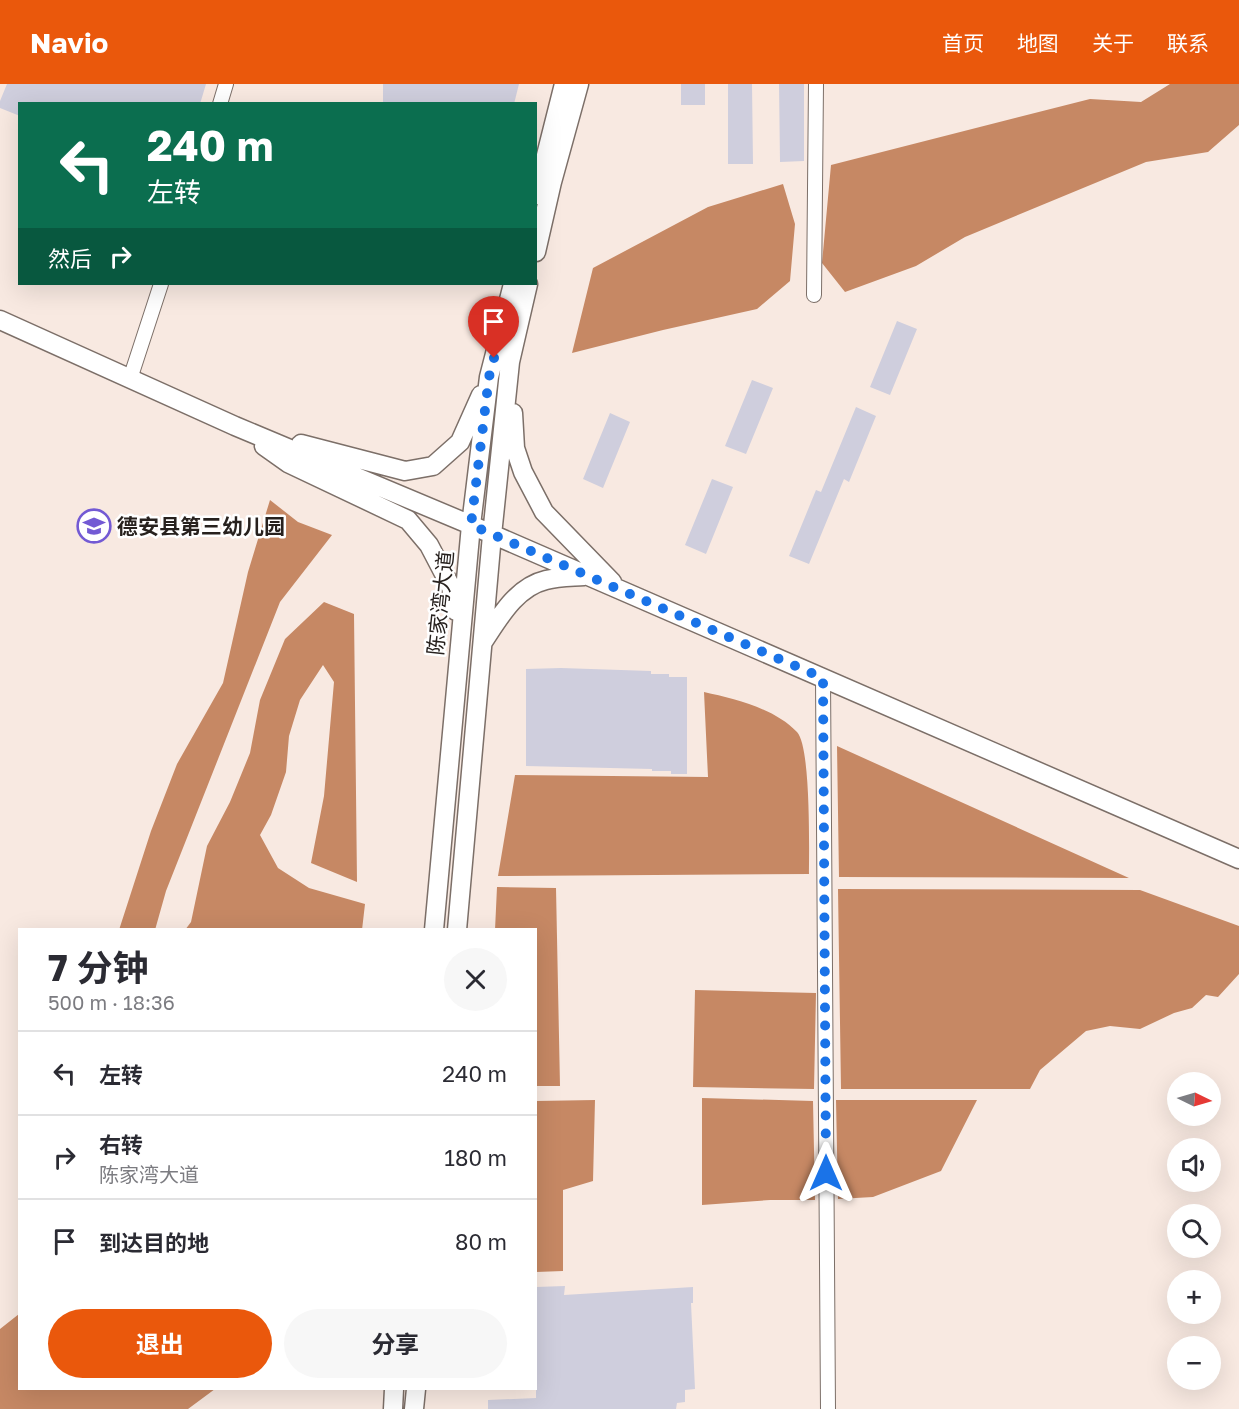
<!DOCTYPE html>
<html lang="zh">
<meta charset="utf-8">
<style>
body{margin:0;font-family:"Golos Text","Noto Sans SC",sans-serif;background:#f7f7f7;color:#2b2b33;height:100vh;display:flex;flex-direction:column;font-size:22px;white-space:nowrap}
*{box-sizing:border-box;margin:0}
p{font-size:20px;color:#7c7c81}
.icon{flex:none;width:33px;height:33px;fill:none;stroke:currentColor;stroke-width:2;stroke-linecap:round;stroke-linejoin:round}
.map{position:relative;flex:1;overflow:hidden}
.sheet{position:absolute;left:18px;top:844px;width:519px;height:462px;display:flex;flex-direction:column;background:#fff;border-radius:0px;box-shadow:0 6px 24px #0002}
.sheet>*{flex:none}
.banner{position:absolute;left:18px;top:18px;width:519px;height:183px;border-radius:0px;box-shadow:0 6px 24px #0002;background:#0b6e4f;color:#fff;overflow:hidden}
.needle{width:39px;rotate:95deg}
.controls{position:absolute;left:1167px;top:988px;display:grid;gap:12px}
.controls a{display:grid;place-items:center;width:54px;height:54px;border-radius:50%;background:#fff;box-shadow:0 6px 24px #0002;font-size:30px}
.pin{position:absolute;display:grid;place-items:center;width:51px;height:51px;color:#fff;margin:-62px -26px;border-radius:50% 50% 50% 0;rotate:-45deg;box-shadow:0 0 6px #0007}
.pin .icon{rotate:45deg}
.me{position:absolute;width:66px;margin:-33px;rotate:0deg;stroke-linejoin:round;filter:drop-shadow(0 0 4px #0008)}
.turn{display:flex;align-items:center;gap:21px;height:126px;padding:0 30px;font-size:27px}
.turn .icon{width:78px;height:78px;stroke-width:2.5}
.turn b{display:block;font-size:42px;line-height:51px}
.then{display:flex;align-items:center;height:57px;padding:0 30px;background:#0003;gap:12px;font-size:22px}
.round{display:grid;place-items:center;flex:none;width:63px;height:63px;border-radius:32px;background:#f7f7f7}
.summary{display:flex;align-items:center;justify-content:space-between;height:102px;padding:0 30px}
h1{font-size:36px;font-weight:700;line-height:45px}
.cta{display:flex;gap:12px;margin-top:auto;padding:12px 30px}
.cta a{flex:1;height:69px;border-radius:36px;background:#ea580c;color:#fff;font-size:24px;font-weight:700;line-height:69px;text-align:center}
.cta a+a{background:#f7f7f7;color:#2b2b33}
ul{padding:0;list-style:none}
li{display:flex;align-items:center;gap:18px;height:84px;padding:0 30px;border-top:2px solid #e1e1e2}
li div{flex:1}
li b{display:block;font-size:22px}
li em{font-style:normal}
header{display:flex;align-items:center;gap:36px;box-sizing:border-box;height:84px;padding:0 30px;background:#ea580c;color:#fff}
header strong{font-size:28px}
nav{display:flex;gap:33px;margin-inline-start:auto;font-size:21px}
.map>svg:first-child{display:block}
.water{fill:#c68864}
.building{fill:#cfcedd}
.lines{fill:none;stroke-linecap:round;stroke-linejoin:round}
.minor-casing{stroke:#7c6f68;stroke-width:16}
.secondary-casing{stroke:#7c6f68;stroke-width:21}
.minor{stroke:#fff;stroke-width:14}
.secondary{stroke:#fff;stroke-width:18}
.route{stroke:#1a73e8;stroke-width:10;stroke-dasharray:0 18}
.labels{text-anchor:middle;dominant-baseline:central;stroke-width:5;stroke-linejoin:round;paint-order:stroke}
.poi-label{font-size:21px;font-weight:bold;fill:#27211e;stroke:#fff;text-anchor:start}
.street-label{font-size:21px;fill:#27211e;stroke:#fff}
</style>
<header>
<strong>Navio</strong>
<nav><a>首页</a><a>地图</a><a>关于</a><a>联系</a></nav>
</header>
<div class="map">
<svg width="1239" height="1325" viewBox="0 0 1239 1325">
<rect width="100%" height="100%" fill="#f8e9e1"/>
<path class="water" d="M1170,0H1239V41L1208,68L1146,78L965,153L916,182L845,208L822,179L831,81L1090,15L1141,18Z
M783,100L795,140L790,197L757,225L663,246L572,269L593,184L708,123Z
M270,416L298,438L332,451L280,518L166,807L155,846H119L151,747L177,680L223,599L248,488Z
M324,518L354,530L357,798L311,779L324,712L334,598L323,581L300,616L289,652L286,688L271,731L260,751L278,784L309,804L365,820L362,846H185L191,838L207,762L230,718L250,669L260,616L285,555Z
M704,608C735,615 774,624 797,648C811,663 809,765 809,790L498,792L515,691L708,693Z
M837,662L1129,794L839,793Z
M497,803L556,804L560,1002H536V846H495Z
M838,805L1140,806L1239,842V890L1218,913L1206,911L1192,924L1174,929L1140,945L1110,942L1086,947L1040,986L1030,1005H841Z
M695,906L816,909L814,1005L693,1003Z
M702,1014L813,1017L815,1116H770L702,1121Z
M595,1016L593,1097L563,1106V1187L536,1188V1017Z
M836,1016H977L941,1087L873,1113L838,1115Z
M19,1230L20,1305H215L188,1325H0V1245Z"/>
<path class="building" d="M7,0H206L200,20H20V32L0,24V17Z
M383,0H519L514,20H383Z
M681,0H705V21H681Z
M728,0H752L753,80H728Z
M779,0H804V77L780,78Z
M897,237L917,245L890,311L870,303Z
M752,296L773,304L746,370L725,362Z
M856,323L876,332L849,398L844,395L809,480L789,472L816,406L821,408Z
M610,329L630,338L603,404L583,395Z
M712,395L733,403L706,470L685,461Z
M561,584L651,587V590H669V593H687V690H671V687H652V685L526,682V585Z
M565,1202L564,1211L693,1203V1219H691L695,1305L685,1306V1318L677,1319L676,1325H488V1316L536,1314V1203Z"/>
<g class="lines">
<g class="minor-casing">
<path id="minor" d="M220,20L226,0
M814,211L816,0
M130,295L161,200
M823,594L828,1325"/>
</g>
<g class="secondary-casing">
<path id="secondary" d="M536,111L564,0
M536,168L552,98L579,0
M0,236L235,342L471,441L1239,775
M513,329L515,364L523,388L544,428L612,498
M301,360L405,387L433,382L460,358L481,311
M264,362L288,379L408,436L429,461L451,503L456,527
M483,558C499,534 516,503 546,496C558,493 571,493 584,492
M434,846L471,441L489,293L513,200
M457,846L492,451L510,278L528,200
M393,1325L394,1305
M414,1325L416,1305"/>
</g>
<use href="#minor" class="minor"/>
<use href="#secondary" class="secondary"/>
</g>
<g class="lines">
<path class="route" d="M494,274L489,293L471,441L823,594L826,1089"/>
</g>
<defs>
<g id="school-ring" transform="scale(1.725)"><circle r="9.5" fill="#fff" stroke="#735ad4" stroke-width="1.5"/><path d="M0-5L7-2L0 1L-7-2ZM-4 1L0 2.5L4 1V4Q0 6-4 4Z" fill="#735ad4"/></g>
</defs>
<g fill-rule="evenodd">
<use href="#school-ring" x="94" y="442"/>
</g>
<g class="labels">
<g class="poi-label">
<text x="117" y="442">德安县第三幼儿园</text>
</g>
<g class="street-label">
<text transform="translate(440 519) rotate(-84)">陈家湾大道</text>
</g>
</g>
</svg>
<div class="controls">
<a><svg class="needle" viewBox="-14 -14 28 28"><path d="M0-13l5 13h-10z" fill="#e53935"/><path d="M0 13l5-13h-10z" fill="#7c7c81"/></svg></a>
<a><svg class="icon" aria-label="sound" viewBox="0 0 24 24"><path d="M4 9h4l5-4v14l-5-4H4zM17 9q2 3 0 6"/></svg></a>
<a><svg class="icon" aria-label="search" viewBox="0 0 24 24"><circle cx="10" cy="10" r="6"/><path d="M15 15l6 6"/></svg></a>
<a>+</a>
<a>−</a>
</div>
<div class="pin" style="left:494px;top:274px;background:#d93025"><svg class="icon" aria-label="arrive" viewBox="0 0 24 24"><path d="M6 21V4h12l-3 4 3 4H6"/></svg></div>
<svg class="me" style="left:826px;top:1089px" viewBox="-20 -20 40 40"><path d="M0-17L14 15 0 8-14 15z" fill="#1a73e8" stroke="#fff" stroke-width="4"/></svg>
<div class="banner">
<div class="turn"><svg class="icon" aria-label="left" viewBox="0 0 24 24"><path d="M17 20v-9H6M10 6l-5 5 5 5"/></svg><div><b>240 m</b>左转</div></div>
<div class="then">然后<svg class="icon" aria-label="right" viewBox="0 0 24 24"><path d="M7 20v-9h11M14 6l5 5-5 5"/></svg></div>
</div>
<section class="sheet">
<div class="summary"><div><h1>7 分钟</h1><p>500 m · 18:36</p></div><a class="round"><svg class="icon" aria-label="close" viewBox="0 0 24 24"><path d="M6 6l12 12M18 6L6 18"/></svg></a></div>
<ul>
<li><svg class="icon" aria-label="left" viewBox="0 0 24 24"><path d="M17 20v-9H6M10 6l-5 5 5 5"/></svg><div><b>左转</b></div><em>240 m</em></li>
<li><svg class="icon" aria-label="right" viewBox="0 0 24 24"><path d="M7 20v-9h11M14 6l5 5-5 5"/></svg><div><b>右转</b><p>陈家湾大道</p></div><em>180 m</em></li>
<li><svg class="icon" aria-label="arrive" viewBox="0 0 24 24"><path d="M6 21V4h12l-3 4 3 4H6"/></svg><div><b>到达目的地</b></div><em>80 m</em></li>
</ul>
<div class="cta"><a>退出</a><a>分享</a></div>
</section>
</div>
